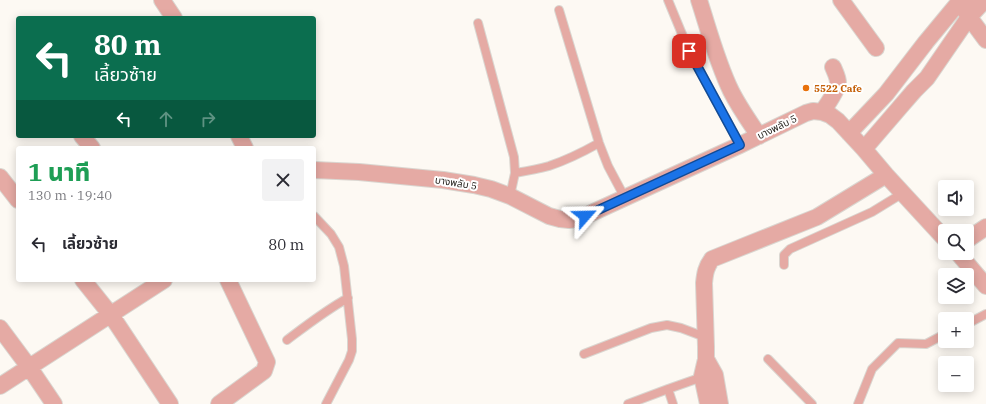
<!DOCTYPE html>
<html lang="th">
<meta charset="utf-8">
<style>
body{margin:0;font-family:"IBM Plex Serif","Noto Sans Thai",serif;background:#f2f2f3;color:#2b2b33;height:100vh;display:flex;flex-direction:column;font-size:15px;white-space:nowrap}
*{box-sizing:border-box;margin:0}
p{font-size:13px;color:#7c7c81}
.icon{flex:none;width:22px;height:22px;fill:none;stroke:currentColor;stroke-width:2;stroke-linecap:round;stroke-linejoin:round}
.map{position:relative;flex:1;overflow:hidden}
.sheet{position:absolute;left:16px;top:146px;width:300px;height:136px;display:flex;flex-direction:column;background:#fff;border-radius:4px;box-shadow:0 2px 10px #0003}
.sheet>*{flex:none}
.top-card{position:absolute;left:16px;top:16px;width:300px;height:122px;border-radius:4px;box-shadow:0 2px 10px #0003;background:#0b6e4f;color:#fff;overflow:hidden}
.buttons{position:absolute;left:938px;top:180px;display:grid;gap:8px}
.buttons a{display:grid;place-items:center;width:36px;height:36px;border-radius:4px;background:#fff;box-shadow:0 2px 10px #0003;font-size:20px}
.pin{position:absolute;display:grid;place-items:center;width:34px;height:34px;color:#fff;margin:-17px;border-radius:8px;box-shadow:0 2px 6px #0006}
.me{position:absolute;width:44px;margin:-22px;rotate:65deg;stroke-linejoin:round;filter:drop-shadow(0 0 3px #0008)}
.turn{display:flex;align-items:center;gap:14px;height:84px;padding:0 12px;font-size:18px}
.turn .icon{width:52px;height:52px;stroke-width:2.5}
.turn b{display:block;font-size:28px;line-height:34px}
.lanes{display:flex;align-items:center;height:38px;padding:0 12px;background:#0003;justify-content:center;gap:20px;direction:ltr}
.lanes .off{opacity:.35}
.round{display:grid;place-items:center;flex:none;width:42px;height:42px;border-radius:4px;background:#f2f2f3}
.overview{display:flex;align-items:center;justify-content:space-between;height:68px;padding:0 12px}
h1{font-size:24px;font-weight:800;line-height:30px;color:#1e9e55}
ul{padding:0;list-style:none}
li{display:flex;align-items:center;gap:12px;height:60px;padding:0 12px}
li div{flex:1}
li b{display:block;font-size:15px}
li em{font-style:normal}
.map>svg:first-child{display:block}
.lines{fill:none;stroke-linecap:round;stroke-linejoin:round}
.lane-casing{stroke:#dad6d0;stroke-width:10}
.street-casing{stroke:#dad6d0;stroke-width:18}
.lane{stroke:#e5aaa4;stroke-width:8}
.street{stroke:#e5aaa4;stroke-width:16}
.route-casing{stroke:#114b97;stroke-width:10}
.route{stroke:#1a73e8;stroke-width:7}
.food-dot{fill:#e8710a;stroke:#fff;stroke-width:1.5}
.labels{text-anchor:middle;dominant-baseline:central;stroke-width:4;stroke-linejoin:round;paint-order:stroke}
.food-label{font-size:10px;font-weight:bold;fill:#c56008;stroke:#fff;text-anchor:start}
.street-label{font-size:10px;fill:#211d18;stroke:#fff}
</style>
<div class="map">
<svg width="986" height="404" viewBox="0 0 986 404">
<rect width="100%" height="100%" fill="#fdf9f3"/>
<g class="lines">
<g class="lane-casing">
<path id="lane" d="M668,0L689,51L740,145
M559,10L599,143L608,166L625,198
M478,23L514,157L515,173L510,196
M515,173C527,171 538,169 549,166C567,160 583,152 599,143
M314,216L331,234L339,247L344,266L352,339V351L349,360L326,404
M784,265V255L790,249L872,212L903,193
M967,324L986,314
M287,340C307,325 326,310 348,298
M584,354L651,328L667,325L681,328L705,337
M768,359L812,404
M668,389L705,376
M628,404L668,389L673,404
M858,404L872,369L898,343L926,344L945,334"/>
</g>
<g class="street-casing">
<path id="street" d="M162,0L174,18
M699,0C709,31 717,62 731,91C739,107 749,121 759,136
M841,0L876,48
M964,9L969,17L986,40
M822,112C827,105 837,91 838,83C838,77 835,72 833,67
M849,133L886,94L926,42L960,1L966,0
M82,136L92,148
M239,136L245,148
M864,149L901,106L914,91L927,78L969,17L985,0
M314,170L359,172L443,180L474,185L491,189L510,196L549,216L560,219L569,220L576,219L585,216L740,145L806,113L813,111L822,112L830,115L838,121L864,149L886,175L945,239
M0,177L18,200
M967,240L986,227
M958,253L986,286
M83,280L111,315L170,404
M0,328L29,367L54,404
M706,359L715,375L720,404
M0,386L164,280
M219,404L264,371L267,362L228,280
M708,404L702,376L706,359V347L704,283C705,273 706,267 712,259L817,217L886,175"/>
</g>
<use href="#lane" class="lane"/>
<use href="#street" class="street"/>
</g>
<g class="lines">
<g class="route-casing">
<path id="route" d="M585,216L740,145L689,51"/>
</g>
<use href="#route" class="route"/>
</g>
<circle class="food-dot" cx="806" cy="88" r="4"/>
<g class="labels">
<g class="food-label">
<text x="814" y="88">5522 Cafe</text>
</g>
<g class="street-label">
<text transform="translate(777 127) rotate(-26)">บางพลับ 5</text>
<text transform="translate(456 183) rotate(9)">บางพลับ 5</text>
</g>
</g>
</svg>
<div class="buttons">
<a><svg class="icon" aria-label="sound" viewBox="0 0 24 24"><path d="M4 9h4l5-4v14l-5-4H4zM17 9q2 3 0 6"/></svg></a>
<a><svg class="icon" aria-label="search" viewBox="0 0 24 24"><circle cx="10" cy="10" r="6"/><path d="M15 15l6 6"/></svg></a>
<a><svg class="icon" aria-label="layers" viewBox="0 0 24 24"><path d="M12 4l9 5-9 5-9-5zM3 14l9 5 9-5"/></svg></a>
<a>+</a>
<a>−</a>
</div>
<div class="pin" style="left:689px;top:51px;background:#d93025"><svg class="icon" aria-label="arrive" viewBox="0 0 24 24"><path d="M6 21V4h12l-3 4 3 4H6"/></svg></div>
<svg class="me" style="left:585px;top:216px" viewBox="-20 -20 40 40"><path d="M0-17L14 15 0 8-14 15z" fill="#1a73e8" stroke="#fff" stroke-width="4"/></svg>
<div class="top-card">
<div class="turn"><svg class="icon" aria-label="left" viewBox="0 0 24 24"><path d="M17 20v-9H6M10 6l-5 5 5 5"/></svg><div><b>80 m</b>เลี้ยวซ้าย</div></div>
<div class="lanes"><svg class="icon" aria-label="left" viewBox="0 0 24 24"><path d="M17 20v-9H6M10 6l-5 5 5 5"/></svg><svg class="icon off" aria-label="ahead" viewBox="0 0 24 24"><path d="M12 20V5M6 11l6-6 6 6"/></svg><svg class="icon off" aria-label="right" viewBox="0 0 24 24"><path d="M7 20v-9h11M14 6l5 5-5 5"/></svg></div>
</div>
<section class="sheet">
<div class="overview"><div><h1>1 นาที</h1><p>130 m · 19:40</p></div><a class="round"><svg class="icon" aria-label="close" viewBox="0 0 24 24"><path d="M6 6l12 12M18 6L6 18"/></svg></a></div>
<ul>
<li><svg class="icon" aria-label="left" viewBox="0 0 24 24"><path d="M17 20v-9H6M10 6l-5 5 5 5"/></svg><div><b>เลี้ยวซ้าย</b></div><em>80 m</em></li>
</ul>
</section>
</div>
